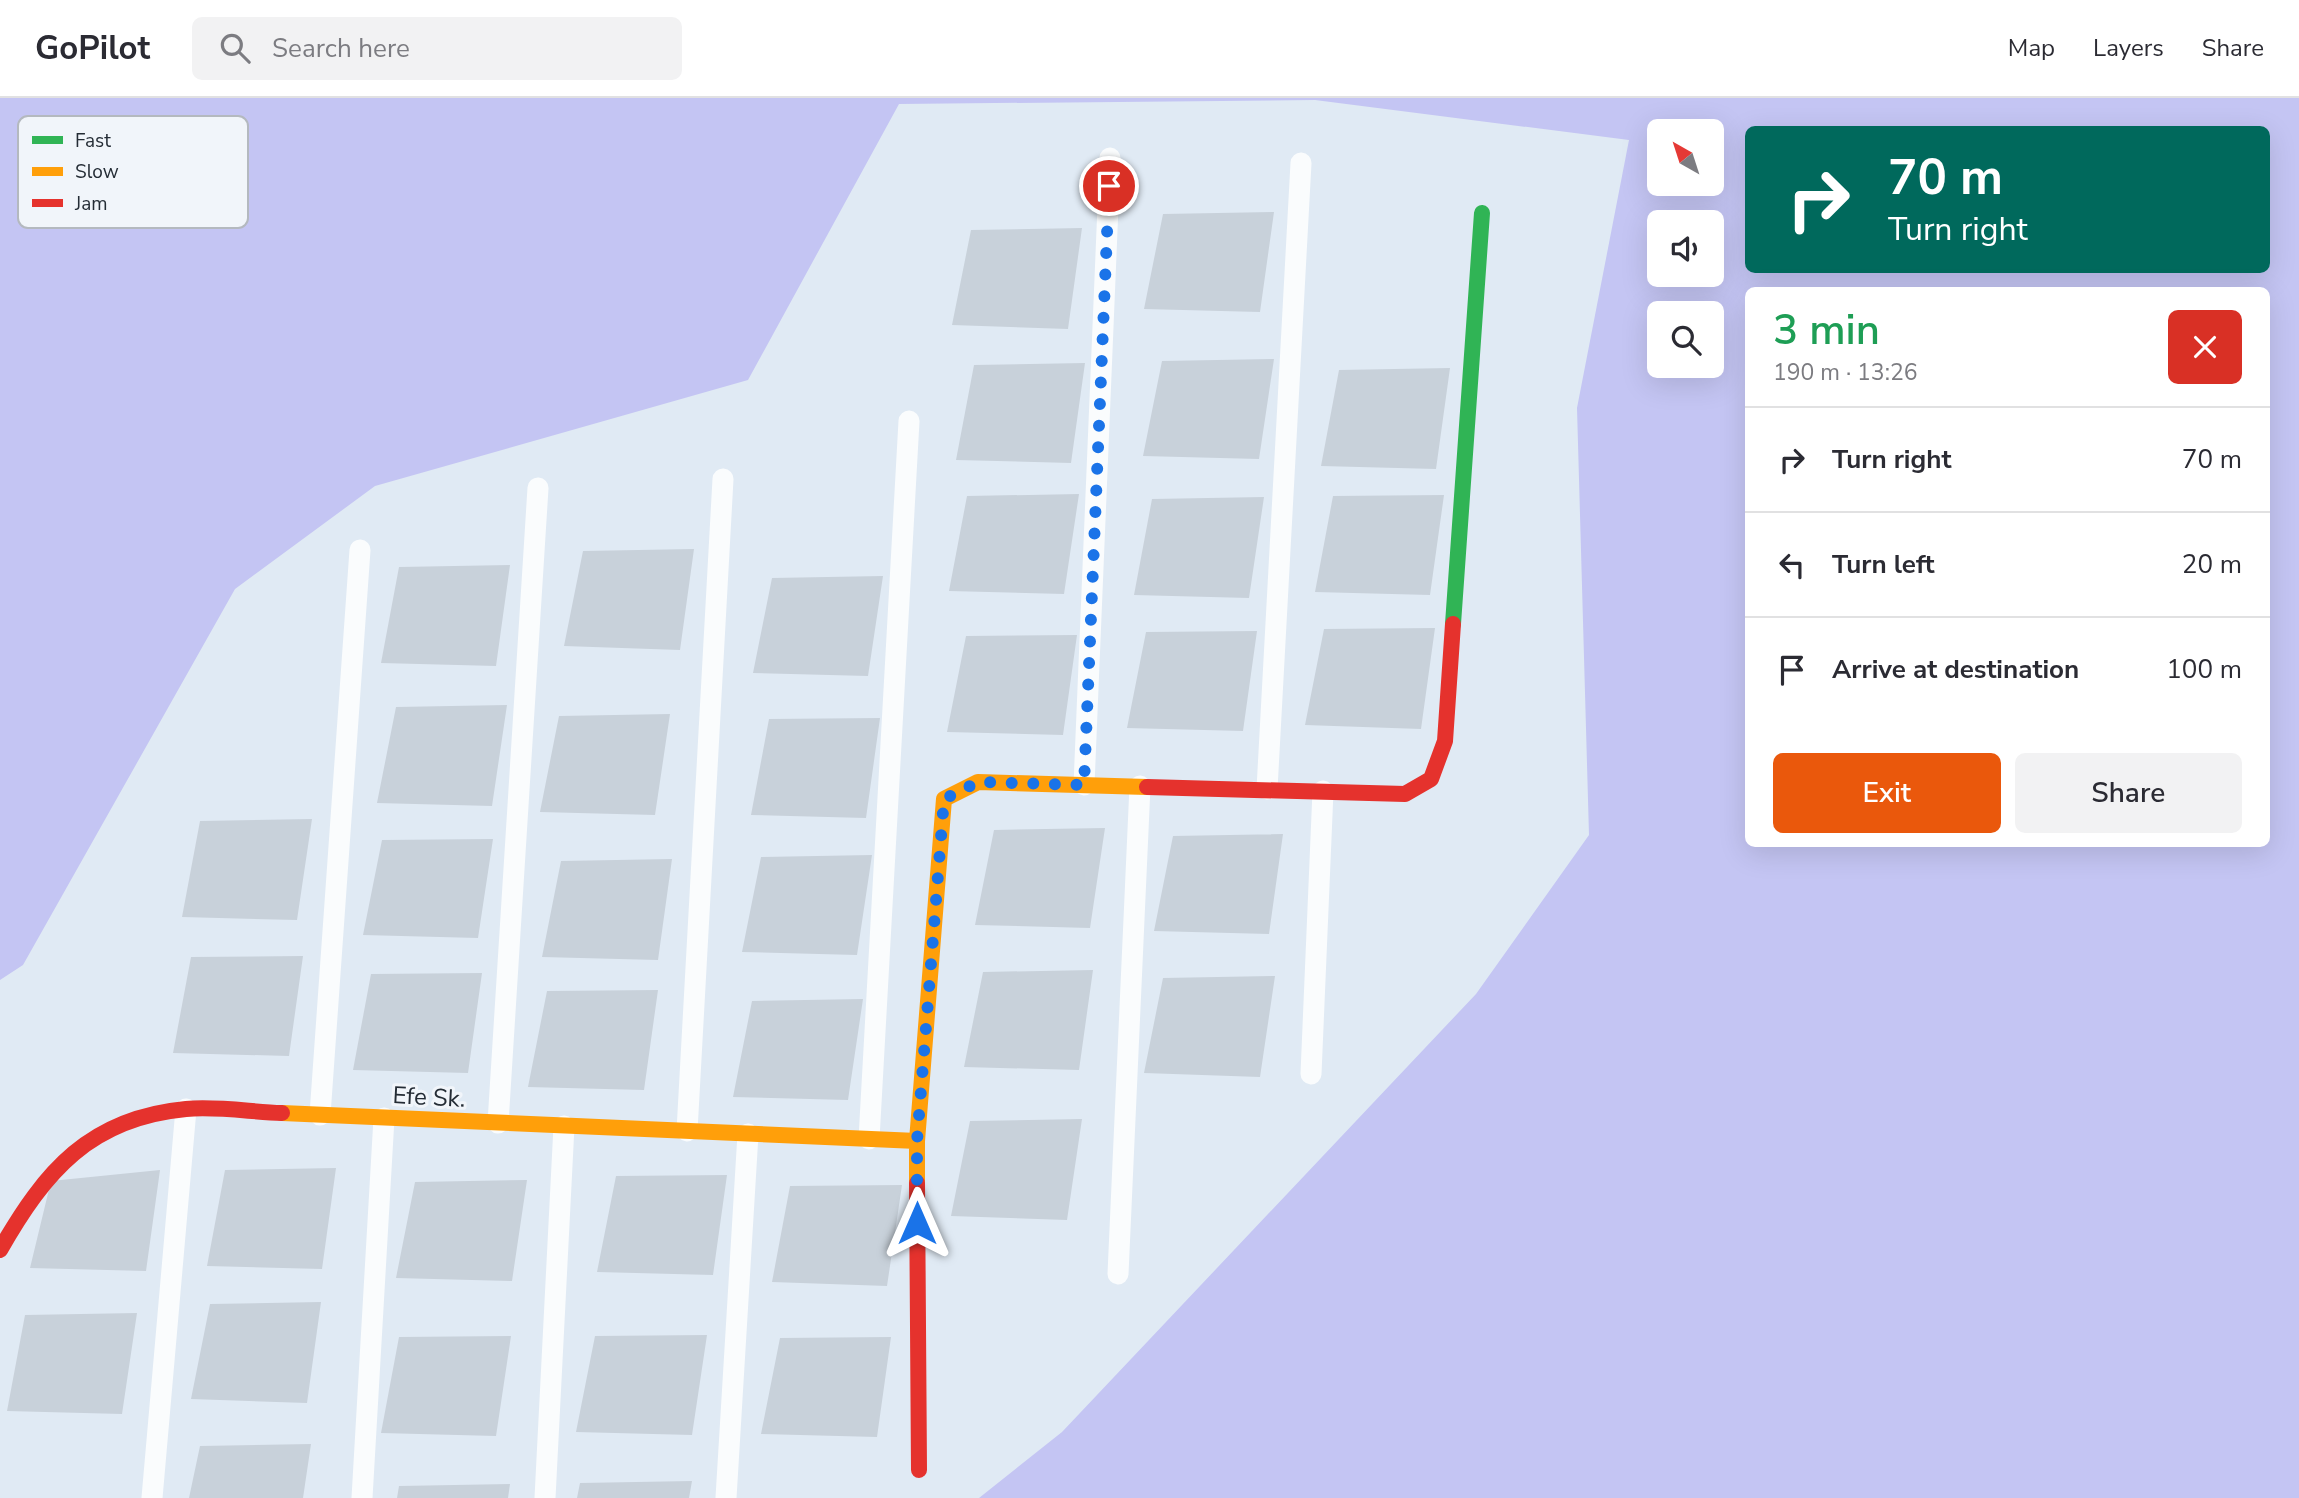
<!DOCTYPE html>
<meta charset="utf-8">
<style>
body{margin:0;font-family:"Nunito Sans",sans-serif;background:#f2f2f3;color:#2b2b33;height:100vh;display:flex;flex-direction:column;font-size:26px;white-space:nowrap}
*{box-sizing:border-box;margin:0}
p{font-size:23px;color:#7c7c81}
.icon{flex:none;width:38px;height:38px;fill:none;stroke:currentColor;stroke-width:2;stroke-linecap:round;stroke-linejoin:round}
.map{position:relative;flex:1;overflow:hidden}
.panel{position:absolute;left:1745px;top:189px;width:525px;height:560px;display:flex;flex-direction:column;background:#fff;border-radius:10px;box-shadow:0 7px 28px #0002}
.panel>*{flex:none}
.banner{position:absolute;left:1745px;top:28px;width:525px;height:147px;border-radius:10px;box-shadow:0 7px 28px #0002;background:#00695c;color:#fff;overflow:hidden}
.needle{width:46px;rotate:321deg}
.buttons{position:absolute;left:1647px;top:21px;display:grid;gap:14px}
.buttons a{display:grid;place-items:center;width:77px;height:77px;border-radius:10px;background:#fff;box-shadow:0 7px 28px #0002;font-size:35px}
.pin{position:absolute;display:grid;place-items:center;width:60px;height:60px;color:#fff;margin:-30px;border:4px solid #fff;border-radius:50%;box-shadow:0 2px 7px #0007}
.me{position:absolute;width:77px;margin:-38px;rotate:0deg;stroke-linejoin:round;filter:drop-shadow(0 0 5px #0008)}
.turn{display:flex;align-items:center;gap:24px;height:147px;padding:0 28px;font-size:32px}
.turn .icon{width:91px;height:91px;stroke-width:2.5}
.turn b{display:block;font-size:49px;line-height:60px}
.round{display:grid;place-items:center;flex:none;width:74px;height:74px;border-radius:10px;background:#f2f2f3}
.summary{display:flex;align-items:center;justify-content:space-between;height:119px;padding:0 28px}
h1{font-size:42px;font-weight:600;line-height:52px;color:#1e9e55}
.action{display:flex;gap:14px;margin-top:auto;padding:14px 28px}
.action a{flex:1;height:80px;border-radius:10px;background:#ea580c;color:#fff;font-size:28px;font-weight:600;line-height:80px;text-align:center}
.action a+a{background:#f2f2f3;color:#2b2b33}
ul{padding:0;list-style:none}
li{display:flex;align-items:center;gap:21px;height:105px;padding:0 28px;border-top:2px solid #e1e1e2}
li div{flex:1}
li b{display:block;font-size:26px}
li em{font-style:normal}
header{display:flex;align-items:center;gap:42px;box-sizing:border-box;height:98px;padding:0 35px;background:#fff;border-bottom:2px solid #e1e1e2}
header strong{font-size:33px}
nav{display:flex;gap:38px;margin-inline-start:auto;font-size:24px}
.search{width:490px;height:63px;background:#f2f2f3;display:flex;align-items:center;gap:18px;box-sizing:border-box;padding:0 24px;border-radius:10px;color:#7c7c81;font-size:26px}
.map>svg:first-child{display:block}
.forest{fill:#c4c5f3;fill-rule:evenodd}
.building{fill:#c8d1da}
.lines{fill:none;stroke-linecap:round;stroke-linejoin:round}
.lane{stroke:#fafcfd;stroke-width:21}
.fast{stroke:#30b455;stroke-width:16}
.slow{stroke:#ff9f0a;stroke-width:16}
.jam{stroke:#e5322d;stroke-width:16}
.route{stroke:#1a73e8;stroke-width:12;stroke-dasharray:0 21.6}
.labels{text-anchor:middle;dominant-baseline:central;stroke-width:6;stroke-linejoin:round;paint-order:stroke}
.street-label{font-size:24px;fill:#242c35;stroke:#f1f5fa}
.key{fill:#f1f5fa;stroke:#b4b9bf;stroke-width:2}
.key-label{font-size:19px;fill:#242c35}
</style>
<header>
<strong>GoPilot</strong>
<div class="search"><svg class="icon" aria-label="search" viewBox="0 0 24 24"><circle cx="10" cy="10" r="6"/><path d="M15 15l6 6"/></svg>Search here</div>
<nav><a>Map</a><a>Layers</a><a>Share</a></nav>
</header>
<div class="map">
<svg width="2299" height="1400" viewBox="0 0 2299 1400">
<rect width="100%" height="100%" fill="#e0eaf4"/>
<path class="forest" d="M0,0H2299V1400H979L1062,1334L1476,896L1589,737L1577,310L1629,42L1315,2L899,6L748,282L375,388L235,491L23,867L0,882ZM1748,32H2266V172H1748ZM1659,33H1712V86H1659ZM1659,124H1712V177H1659ZM1748,192H2266V746H1748ZM1659,215H1712V268H1659Z"/>
<path class="building" d="M1274,114L1260,214L1144,211L1163,116Z
M1082,130L1068,231L952,227L971,132Z
M1274,261L1259,361L1143,358L1162,263Z
M1085,265L1071,365L956,362L974,267Z
M1450,270L1436,371L1321,368L1339,272Z
M1079,396L1064,496L949,493L967,398Z
M1444,397L1430,497L1315,494L1333,398Z
M1264,399L1249,500L1134,497L1152,401Z
M694,451L680,552L564,548L583,453Z
M510,467L496,568L381,565L399,469Z
M883,478L868,578L753,575L772,480Z
M1435,530L1421,631L1305,627L1324,531Z
M1257,533L1243,633L1127,630L1146,534Z
M1077,537L1063,637L947,634L966,538Z
M507,607L492,708L377,705L396,609Z
M670,616L655,717L540,714L559,618Z
M880,620L866,720L751,717L769,621Z
M312,721L297,822L182,819L200,723Z
M1105,730L1090,830L975,827L994,732Z
M1283,736L1269,836L1154,833L1173,738Z
M493,741L478,840L363,837L382,742Z
M872,757L857,857L742,854L761,759Z
M672,761L658,862L542,859L561,763Z
M303,858L289,958L173,955L191,859Z
M1093,872L1079,972L964,969L983,874Z
M482,875L468,975L353,972L371,876Z
M1275,878L1260,979L1144,975L1163,880Z
M658,892L644,992L528,989L547,893Z
M863,901L848,1002L733,999L752,903Z
M1082,1021L1067,1122L951,1118L970,1023Z
M336,1070L322,1171L207,1168L225,1072Z
M160,1072L146,1173L30,1170L51,1083Z
M727,1077L713,1177L597,1174L616,1078Z
M527,1082L512,1183L396,1180L415,1084Z
M902,1087L887,1188L772,1184L790,1088Z
M321,1204L307,1305L191,1301L210,1206Z
M137,1215L122,1316L7,1313L25,1217Z
M707,1237L692,1337L576,1334L595,1238Z
M511,1238L496,1338L381,1335L399,1239Z
M891,1239L877,1339L761,1336L780,1240Z
M311,1346L303,1400H189L200,1348Z
M692,1383L689,1400H577L580,1385Z
M510,1386L508,1400H397L399,1388Z"/>
<g class="lines">
<path class="lane" d="M1084,687L1110,60
M1267,691L1301,65
M1311,976L1323,693
M320,1017L360,452
M498,1025L538,390
M687,1033L723,381
M869,1041L909,323
M1118,1176L1140,688
M152,1400L186,1011
M362,1400L384,1020
M545,1400L564,1028
M726,1400L748,1036"/>
<path class="fast" d="M1453,526L1482,115"/>
<path class="slow" d="M282,1015L917,1043
M917,1085V1043L944,701L978,684L1147,689"/>
<path class="jam" d="M1147,689L1405,696L1431,681L1445,643L1453,526
M917,1085L919,1372
M0,1152C45,1073 90,1020 186,1011C217,1008 251,1014 282,1015"/>
</g>
<g class="lines">
<path class="route" d="M917,1125V1043L944,701L978,684L1084,687L1109,88"/>
</g>
<g class="labels">
<g class="street-label">
<text transform="translate(429 999) rotate(3)">Efe Sk.</text>
</g>
</g>
<rect x="18" y="18" width="230" height="112" rx="10" class="key"/>
<rect x="32" y="38" width="31" height="8" fill="#30b455"/>
<rect x="32" y="69" width="31" height="9" fill="#ff9f0a"/>
<rect x="32" y="101" width="31" height="8" fill="#e5322d"/>
<g class="key-label">
<text x="75" y="49">Fast</text>
<text x="75" y="80">Slow</text>
<text x="75" y="112">Jam</text>
</g>
</svg>
<div class="buttons">
<a><svg class="needle" viewBox="-14 -14 28 28"><path d="M0-13l5 13h-10z" fill="#e53935"/><path d="M0 13l5-13h-10z" fill="#7c7c81"/></svg></a>
<a><svg class="icon" aria-label="sound" viewBox="0 0 24 24"><path d="M4 9h4l5-4v14l-5-4H4zM17 9q2 3 0 6"/></svg></a>
<a><svg class="icon" aria-label="search" viewBox="0 0 24 24"><circle cx="10" cy="10" r="6"/><path d="M15 15l6 6"/></svg></a>
</div>
<div class="pin" style="left:1109px;top:88px;background:#d93025"><svg class="icon" aria-label="arrive" viewBox="0 0 24 24"><path d="M6 21V4h12l-3 4 3 4H6"/></svg></div>
<svg class="me" style="left:917px;top:1125px" viewBox="-20 -20 40 40"><path d="M0-17L14 15 0 8-14 15z" fill="#1a73e8" stroke="#fff" stroke-width="4"/></svg>
<div class="banner">
<div class="turn"><svg class="icon" aria-label="right" viewBox="0 0 24 24"><path d="M7 20v-9h11M14 6l5 5-5 5"/></svg><div><b>70 m</b>Turn right</div></div>
</div>
<section class="panel">
<div class="summary"><div><h1>3 min</h1><p>190 m · 13:26</p></div><a class="round" style="background:#d93025;color:#fff"><svg class="icon" aria-label="close" viewBox="0 0 24 24"><path d="M6 6l12 12M18 6L6 18"/></svg></a></div>
<ul>
<li><svg class="icon" aria-label="right" viewBox="0 0 24 24"><path d="M7 20v-9h11M14 6l5 5-5 5"/></svg><div><b>Turn right</b></div><em>70 m</em></li>
<li><svg class="icon" aria-label="left" viewBox="0 0 24 24"><path d="M17 20v-9H6M10 6l-5 5 5 5"/></svg><div><b>Turn left</b></div><em>20 m</em></li>
<li><svg class="icon" aria-label="arrive" viewBox="0 0 24 24"><path d="M6 21V4h12l-3 4 3 4H6"/></svg><div><b>Arrive at destination</b></div><em>100 m</em></li>
</ul>
<div class="action"><a>Exit</a><a>Share</a></div>
</section>
</div>
